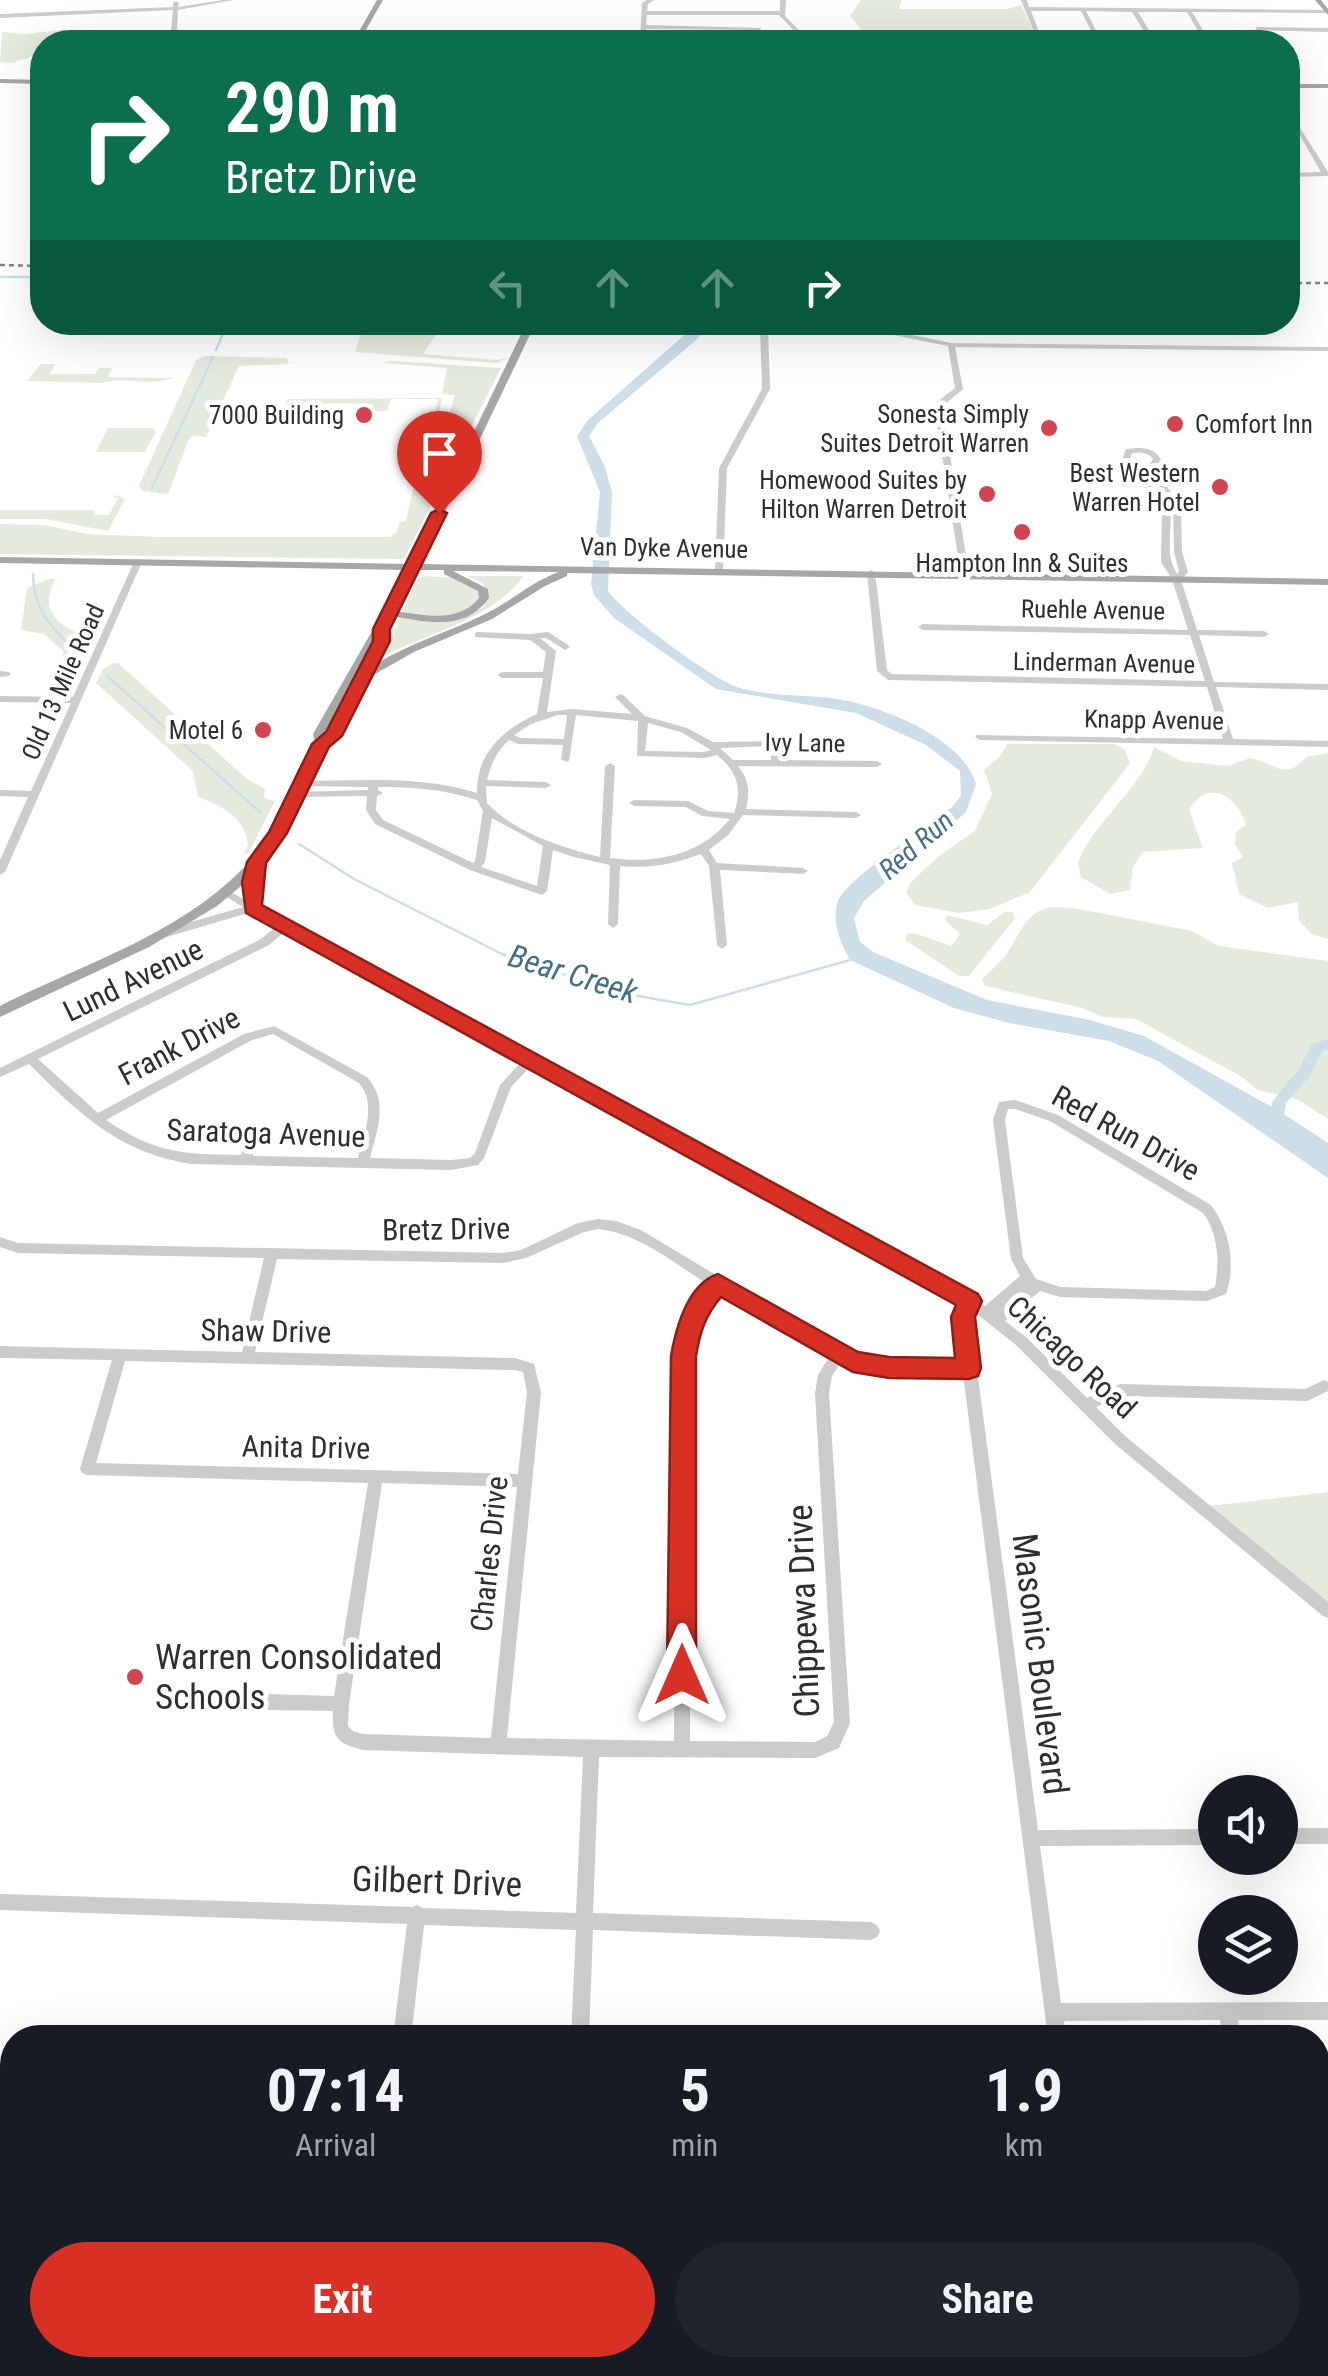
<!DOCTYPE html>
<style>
body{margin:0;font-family:"Roboto Condensed",sans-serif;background:#20242c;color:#f1f3f6;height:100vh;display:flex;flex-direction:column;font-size:38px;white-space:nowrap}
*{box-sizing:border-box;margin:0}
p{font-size:32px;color:#9ea1a6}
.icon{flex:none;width:55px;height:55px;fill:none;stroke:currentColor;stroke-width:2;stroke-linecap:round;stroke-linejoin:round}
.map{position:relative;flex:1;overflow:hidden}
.side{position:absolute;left:0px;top:2025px;width:1330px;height:352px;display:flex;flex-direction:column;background:#171b24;border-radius:40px 40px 0 0;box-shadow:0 10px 40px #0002}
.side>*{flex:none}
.hud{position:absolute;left:30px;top:30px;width:1270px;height:305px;border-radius:40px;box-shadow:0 10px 40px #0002;background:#0b6e4f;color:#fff;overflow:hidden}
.buttons{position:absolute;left:1198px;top:1775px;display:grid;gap:20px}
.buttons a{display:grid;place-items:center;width:100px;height:100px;border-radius:50%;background:#171b24;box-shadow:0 10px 40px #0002;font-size:50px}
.pin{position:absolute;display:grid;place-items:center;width:85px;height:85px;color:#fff;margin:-102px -42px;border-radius:50% 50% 50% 0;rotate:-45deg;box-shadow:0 0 10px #0007}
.pin .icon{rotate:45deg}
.me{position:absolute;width:110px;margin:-55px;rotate:0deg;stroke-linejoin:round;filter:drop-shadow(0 0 8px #0008)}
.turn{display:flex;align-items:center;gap:35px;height:210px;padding:0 30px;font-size:45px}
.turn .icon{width:130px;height:130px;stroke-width:2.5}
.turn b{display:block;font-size:70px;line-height:85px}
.lanes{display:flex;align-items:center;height:95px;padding:0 30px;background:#0003;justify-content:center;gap:50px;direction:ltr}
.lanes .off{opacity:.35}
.eta{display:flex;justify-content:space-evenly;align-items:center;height:170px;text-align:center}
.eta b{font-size:60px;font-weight:700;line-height:70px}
.action{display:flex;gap:20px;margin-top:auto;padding:20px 30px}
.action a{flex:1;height:115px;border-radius:60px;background:#d93025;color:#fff;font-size:40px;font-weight:700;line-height:115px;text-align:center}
.action a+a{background:#20242c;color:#f1f3f6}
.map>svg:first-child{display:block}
.green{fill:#e5eade}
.water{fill:#cddee8}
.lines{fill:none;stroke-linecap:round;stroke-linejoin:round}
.stream{stroke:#cddee8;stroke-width:2.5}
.river{fill:#cddee8;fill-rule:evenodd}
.minor{fill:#ccc;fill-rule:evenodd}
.major{fill:#a7a7a7;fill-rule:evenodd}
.rail{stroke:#848484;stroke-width:2.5;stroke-dasharray:5 4;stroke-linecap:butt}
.route{fill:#d93025;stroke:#8d1f18;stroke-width:2.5}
.poi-dot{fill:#d14550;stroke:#fff;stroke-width:4}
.labels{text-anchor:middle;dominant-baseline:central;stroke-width:10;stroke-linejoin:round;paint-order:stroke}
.far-poi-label{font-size:25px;fill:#2f2f2f;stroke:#fff;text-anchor:end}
.far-street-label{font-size:25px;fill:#2f2f2f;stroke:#fff}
.far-water-label{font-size:28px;font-style:italic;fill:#466f88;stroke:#fff}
.street-label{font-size:30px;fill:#2f2f2f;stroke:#fff}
.water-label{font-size:32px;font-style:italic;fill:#466f88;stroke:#fff}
.near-street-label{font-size:35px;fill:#2f2f2f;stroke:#fff}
.near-poi-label{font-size:35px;fill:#2f2f2f;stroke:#fff;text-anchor:start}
</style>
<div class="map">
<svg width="1328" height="2376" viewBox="0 0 1328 2376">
<rect width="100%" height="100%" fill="#fff"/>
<path class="green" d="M861,0H902L899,9H1007L1021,5L1038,42H872L850,16Z
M62,30H85L78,42H42V53L12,63L0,62L2,32L25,34Z
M364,323H423L420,328L437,333L423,354L497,360L510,357L497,363L355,352Z
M205,356L287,358L289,364L239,366L206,437L192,436L188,441L168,494L142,491L139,486L196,360Z
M391,361L501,368L460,449H410L411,444L430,438L438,399H391L387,411H372L373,404L297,403L291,420H279L288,399L442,398L437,422L441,424L434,426L433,432L444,433L455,395L442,394L447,368L382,363Z
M41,364H55L50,374H95L99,368H112L108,377L173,378C149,387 119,376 103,383L27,381Z
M108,428H153L156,432L145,452H96Z
M424,453L457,455L404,559L0,554V524L44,525L87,534L159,537H390L397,532L400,522L406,521L420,459L415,458Z
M117,495L125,499L108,531L46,519H0V510H95L94,515H109L118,498L112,497Z
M423,576L454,578L478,590L479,600C461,620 427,619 403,611L416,580Z
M467,576H524C492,619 431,632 384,656L401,616L456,620L484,607L488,590L482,583Z
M52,578L55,580C36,618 66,625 91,642L87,652L70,661L63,659V651L44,634L21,630L27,588Z
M113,663H118L247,779L265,789L264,798L275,801L248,854L244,853L248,845C246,818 221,805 198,797L193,771L96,683L103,669Z
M1007,744H1114L1124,749L1130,763L1030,892L990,909L959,913L915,905L906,892L910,883L940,855L975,831L992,794L984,770L1000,756Z
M1154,747L1181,761L1228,766L1250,758C1277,763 1285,782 1306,757L1328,753V939L1312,934L1299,921L1298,902L1268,908L1239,894L1232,863L1243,857L1235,844L1236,832L1246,825C1237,795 1207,778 1189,810L1203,848L1143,852L1133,867L1130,890L1110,894L1081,877L1078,863C1094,820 1142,789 1154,747Z
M1050,907L1074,908L1192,931L1219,946L1328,961V1119L1297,1099L1258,1090L1242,1077L1136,1019L1103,1017L1082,1008L985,986L982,979C990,971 999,964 1006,955C1019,937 1024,913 1050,907Z
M1005,912H1013L1015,918L969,976H959L905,940L907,934L914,933L951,946L960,934L945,920L947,915L987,925Z
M1328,1492V1603L1210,1506Z
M254,2365H381L379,2376H253Z"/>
<path class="water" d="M698,323H710L696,340L598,423L589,436L605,467L612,492L608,591C623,613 711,678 737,687C769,697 805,694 837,699C882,706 963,738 976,784L966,812L864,901L854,918L860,942L873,952L987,1000L1090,1020L1144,1036L1279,1111L1328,1143V1178L1158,1061L1109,1041L1009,1023L954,1008L850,960C840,943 831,920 838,901C847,879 930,824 952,807L961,796L960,771L926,745L856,713L716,689L614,618L594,595L591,584L600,492L577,436L588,420Z"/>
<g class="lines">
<path class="stream" d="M0,277H42
M216,350L228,322
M152,488L213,357
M33,574C33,606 48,625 71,646
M107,676L261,813
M299,844L354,879L502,954L621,993L690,1005L850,960"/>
<path class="river" d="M1328,1039V1049L1322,1051L1310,1076L1286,1103L1282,1129H1272L1270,1125L1272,1102L1299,1069L1312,1044Z"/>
<path class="minor" d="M223,0H234L178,10L177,30L167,42H162L171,30L173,10L0,18V14L173,7V3L176,1L179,3L178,7Z
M647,0H654L648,4L647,11H780V0H786L785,16L811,42H805L779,15H647L646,25L762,28L759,30L646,29L645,42H640L642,3Z
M1021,0H1027L1029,7L1327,10L1328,13L1192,12L1208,38L1266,41L1257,42L1204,41L1187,12H1138L1156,42H1151L1132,12L1086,11L1102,42H1097L1081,11H1031L1043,42H1038Z
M1257,27L1328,28V32L1255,30Z
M1288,109L1328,172V176L1293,177L1290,175L1293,173L1321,172L1288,115Z
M615,322L854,323L951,343L1328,347V351L955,347L963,389L944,405L943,410L969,575L965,578L961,575L935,410L937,402L955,388L948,346L854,327L768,326L770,389L727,468L723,571L719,574L715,571L719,468L762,389L760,326Z
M1137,448C1148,448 1155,450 1161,459L1154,470L1181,505L1182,552L1188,572L1181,580L1197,630L1264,631L1269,634L1264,637L1199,635L1214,682L1328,684V690L1216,687L1233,739L1328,741V747L980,740L975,737L977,735L1223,739L1207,687L888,680L877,671L867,573L871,570L875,573L887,670L891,674L1205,681L1190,635L923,630L918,627L923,624L1188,630L1172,579L1161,562L1162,509L1122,460L1126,449ZM1132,453C1141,452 1147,452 1153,459L1146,470L1173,505L1174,552L1179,571L1177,574C1164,553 1173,532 1170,509L1130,460Z
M138,559L142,562L5,872L0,875V860L28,797L0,796V790L31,791L71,703L0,702V696L73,697L134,562Z
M478,632L531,634L548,632L568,645L570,647L565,650L546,638H540L556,651L547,712L572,709L632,714L615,697L620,694L623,695L645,716L687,728L713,742L774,741L781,748V760L877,761L882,764L877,767L738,766C749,780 750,792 746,809L856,812L861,815L856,818L743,815L728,835L709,850L717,863L803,868L808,871L803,874L720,870L727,945L722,949L717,945L709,866L701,854C675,864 648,869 620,866L618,924L613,928L608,924L610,865L574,857L553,850L547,891L542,895L470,870L375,824L366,810L367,796L292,797V793L296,792L368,790V787L297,786L296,784L301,781C360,781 420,775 477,793C476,753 504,729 537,714L543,678H502L497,675L502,672H543L546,652L530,640L475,637V633ZM558,715H567L564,739L520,738L514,735L531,724ZM576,715L638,721L637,756L704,758L717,755C737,771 743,789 734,813L708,811L688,801L634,800L629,803L634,806L686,807L702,816L730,819C700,856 655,864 610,858L615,766L610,763L605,766L600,857C561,847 515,833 487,803L486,786L546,788L551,785L546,782L487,780C491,764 497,751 509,740L518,744L563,745L561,759L566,762L569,761ZM648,723L681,732L711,750L704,752L645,751ZM769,746L771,749V760H733L720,748ZM378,787C414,787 442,789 477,800L483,811L475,861L473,863L383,820L376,810L377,796L383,793L378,790ZM492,818L543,846L537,886L481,867L485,862Z
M0,671L9,672L11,674L9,676L0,677Z
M256,859L261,862L257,883L258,907L975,1297L985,1306L1020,1276L1011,1259L993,1120L999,1102L1015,1100L1058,1115L1211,1205C1230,1230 1236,1265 1226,1294L1207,1301L1060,1297L1040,1291L1005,1321L1026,1337L1087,1398L1120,1384L1305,1389L1324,1380L1328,1382V1391L1307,1401L1121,1396L1096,1407L1125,1436L1328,1602V1618L1323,1616L1115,1444L1016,1345L972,1310L970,1317L1038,1830L1215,1829V1845L1040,1846L1061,2003L1328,2002V2020H1238L1241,2038H1223L1220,2020L1064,2021L1066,2038H1048L963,1374H889L841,1362L832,1376L829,1393L850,1723L839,1748L815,1758L599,1757L593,1913L871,1922L877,1925L880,1931L877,1937L871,1940L593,1930L589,2038H571L576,1930L424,1925L411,2038H393L407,1924L0,1910V1894L413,1907L417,1905L422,1908L576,1913L583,1757L363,1750C337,1743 332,1739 333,1711L268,1710L262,1707L260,1702L262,1697L268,1694L334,1696L368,1483L87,1475L82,1473L80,1469L112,1360L0,1358V1346L242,1352L264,1258L18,1253L0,1247V1237L18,1243L503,1253L521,1250L578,1223L598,1219L616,1221L641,1230L841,1350L889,1362H962L956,1317L962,1303L531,1066L511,1087L484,1158L478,1165L451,1170L192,1164C121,1154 78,1113 29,1064L0,1077V1068L261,939L277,926L251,912L157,940L152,936L153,933L243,907L220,893L225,889L247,901V883L251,862ZM286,931L522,1061L500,1085L475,1153L470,1158L451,1160L370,1158C377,1130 389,1101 367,1077L274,1026L244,1034L98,1113L38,1059L269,945ZM273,1034L359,1083C377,1104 364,1134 358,1158L253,1156L259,1134L253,1129L247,1134L241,1155C182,1154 157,1154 106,1120L252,1040ZM1008,1109H1015L1050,1121L1203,1213C1218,1233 1220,1262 1215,1287L1206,1291L1060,1287L1036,1279L1023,1258L1005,1120ZM598,1229C639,1233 675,1264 709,1285L687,1316L676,1355L674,1741L507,1738L541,1392L534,1364L515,1358L255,1352L277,1259L503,1263L526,1258L584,1232ZM720,1291L829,1357L818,1375L815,1393L834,1722L827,1736L815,1742L690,1741V1355L700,1318ZM125,1361L515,1370L523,1372L527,1392L518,1474L96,1463ZM382,1483L517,1487L491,1738L363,1734L353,1731L348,1726L349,1704Z
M1280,1828H1328V1844H1280Z
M0,2101H12V2119H0Z
M1318,2200H1328V2218H1318Z
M0,2326H12V2346H0Z
M17,2365H37L34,2376H14Z
M220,2365H240V2376H220Z
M1090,2365H1110L1111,2376H1091Z"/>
<path class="major" d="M377,0H383L359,42H353Z
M1315,0H1321L1328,9V15Z
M0,79L42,80V84L0,83Z
M1288,84H1328V88H1288Z
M527,322H536L420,564L1328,579V585L567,573V576L545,586L492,619L414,652L368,678L339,735L326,746L296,810L272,851L247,881L217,906L149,947L0,1017V1006C91,960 196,930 262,847C286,817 299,778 315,744L313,734L407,570L0,563V557L410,564ZM417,570H444V574L478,591L479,598C458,624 424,615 395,611ZM453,571L558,572C530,583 509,603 483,615C448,632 410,643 376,664L387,641L385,627L391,616C428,622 464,632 489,598L488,589ZM364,664L328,733L325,735V734Z"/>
<path class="rail" d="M0,265L42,266
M1288,283H1328"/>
</g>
<path class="route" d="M439,509L447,513L390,629V641L342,736L329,747L287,833L266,863L262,905L978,1294L982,1301L975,1317L981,1368L978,1376L969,1379L889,1378L853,1372L721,1297C705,1316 700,1332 696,1356V1675L691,1685L682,1689L672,1685L667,1675L671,1356C676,1328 688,1284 718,1274L858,1352L889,1357L955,1358L951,1317L956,1305L246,913L242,882L247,862L269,832L312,744L326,732L373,641V629L431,513Z"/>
<g class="poi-dot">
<circle cx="364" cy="415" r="10"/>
<circle cx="1175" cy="424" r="10"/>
<circle cx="1049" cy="428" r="10"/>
<circle cx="1220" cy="487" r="10"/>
<circle cx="987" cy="494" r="10"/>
<circle cx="1022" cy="532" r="10"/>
<circle cx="263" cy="730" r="10"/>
<circle cx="135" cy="1677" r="10"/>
</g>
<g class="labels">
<g class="far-poi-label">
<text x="1029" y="414">Sonesta Simply<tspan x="1029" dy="29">Suites Detroit Warren</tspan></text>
<text x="344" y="415">7000 Building</text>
<text x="1195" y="424" text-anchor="start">Comfort Inn</text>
<text x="1200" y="473">Best Western<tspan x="1200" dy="29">Warren Hotel</tspan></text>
<text x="967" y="480">Homewood Suites by<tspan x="967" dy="29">Hilton Warren Detroit</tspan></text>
<text x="1022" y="563" text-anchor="middle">Hampton Inn &amp; Suites</text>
<text x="243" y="730">Motel 6</text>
</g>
<g class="far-street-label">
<text transform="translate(664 548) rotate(1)">Van Dyke Avenue</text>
<text transform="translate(1093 610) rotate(1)">Ruehle Avenue</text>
<text transform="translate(1104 663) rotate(1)">Linderman Avenue</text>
<text transform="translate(63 682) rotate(-66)">Old 13 Mile Road</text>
<text transform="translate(1154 720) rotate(1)">Knapp Avenue</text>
<text transform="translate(805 743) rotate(1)">Ivy Lane</text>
</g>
<g class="far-water-label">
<text transform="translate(916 845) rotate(-41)">Red Run</text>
</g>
<g class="street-label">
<text transform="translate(133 980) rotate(-26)">Lund Avenue</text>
<text transform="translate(179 1046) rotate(-28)">Frank Drive</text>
<text transform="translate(266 1133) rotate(2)">Saratoga Avenue</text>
<text transform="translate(1126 1133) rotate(29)">Red Run Drive</text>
<text transform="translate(446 1229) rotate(-1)">Bretz Drive</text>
<text transform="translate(266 1331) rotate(1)">Shaw Drive</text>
<text transform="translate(1072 1357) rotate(43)">Chicago Road</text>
<text transform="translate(306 1447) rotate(1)">Anita Drive</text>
<text transform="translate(489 1554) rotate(-84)">Charles Drive</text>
</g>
<g class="water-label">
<text transform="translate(573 974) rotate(17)">Bear Creek</text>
</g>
<g class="near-street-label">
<text transform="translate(804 1611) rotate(-92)">Chippewa Drive</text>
<text transform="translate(1040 1664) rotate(83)">Masonic Boulevard</text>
<text transform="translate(437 1882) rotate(2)">Gilbert Drive</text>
</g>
<g class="near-poi-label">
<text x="155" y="1657">Warren Consolidated<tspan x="155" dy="40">Schools</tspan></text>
</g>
</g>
</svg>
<div class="buttons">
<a><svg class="icon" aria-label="sound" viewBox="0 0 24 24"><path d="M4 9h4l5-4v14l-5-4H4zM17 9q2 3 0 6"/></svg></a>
<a><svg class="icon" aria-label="layers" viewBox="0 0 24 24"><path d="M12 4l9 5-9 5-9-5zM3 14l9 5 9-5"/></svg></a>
</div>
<div class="pin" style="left:439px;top:513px;background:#d93025"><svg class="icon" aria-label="arrive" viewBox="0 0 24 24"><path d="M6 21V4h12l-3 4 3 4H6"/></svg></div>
<svg class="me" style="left:682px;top:1675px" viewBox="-20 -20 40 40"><path d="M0-17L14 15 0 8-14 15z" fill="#d93025" stroke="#fff" stroke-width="4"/></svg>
<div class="hud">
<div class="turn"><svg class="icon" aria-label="right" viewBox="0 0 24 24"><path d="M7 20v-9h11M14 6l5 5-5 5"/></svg><div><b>290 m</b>Bretz Drive</div></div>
<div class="lanes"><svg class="icon off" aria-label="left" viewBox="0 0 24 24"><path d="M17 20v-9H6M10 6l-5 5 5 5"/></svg><svg class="icon off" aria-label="ahead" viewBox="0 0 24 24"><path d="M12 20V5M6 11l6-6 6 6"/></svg><svg class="icon off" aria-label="ahead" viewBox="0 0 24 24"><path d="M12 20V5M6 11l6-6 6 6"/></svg><svg class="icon" aria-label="right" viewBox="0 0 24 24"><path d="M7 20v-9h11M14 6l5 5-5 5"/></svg></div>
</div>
<section class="side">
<div class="eta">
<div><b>07:14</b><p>Arrival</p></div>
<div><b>5</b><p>min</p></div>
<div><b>1.9</b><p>km</p></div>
</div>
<div class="action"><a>Exit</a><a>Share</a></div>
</section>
</div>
